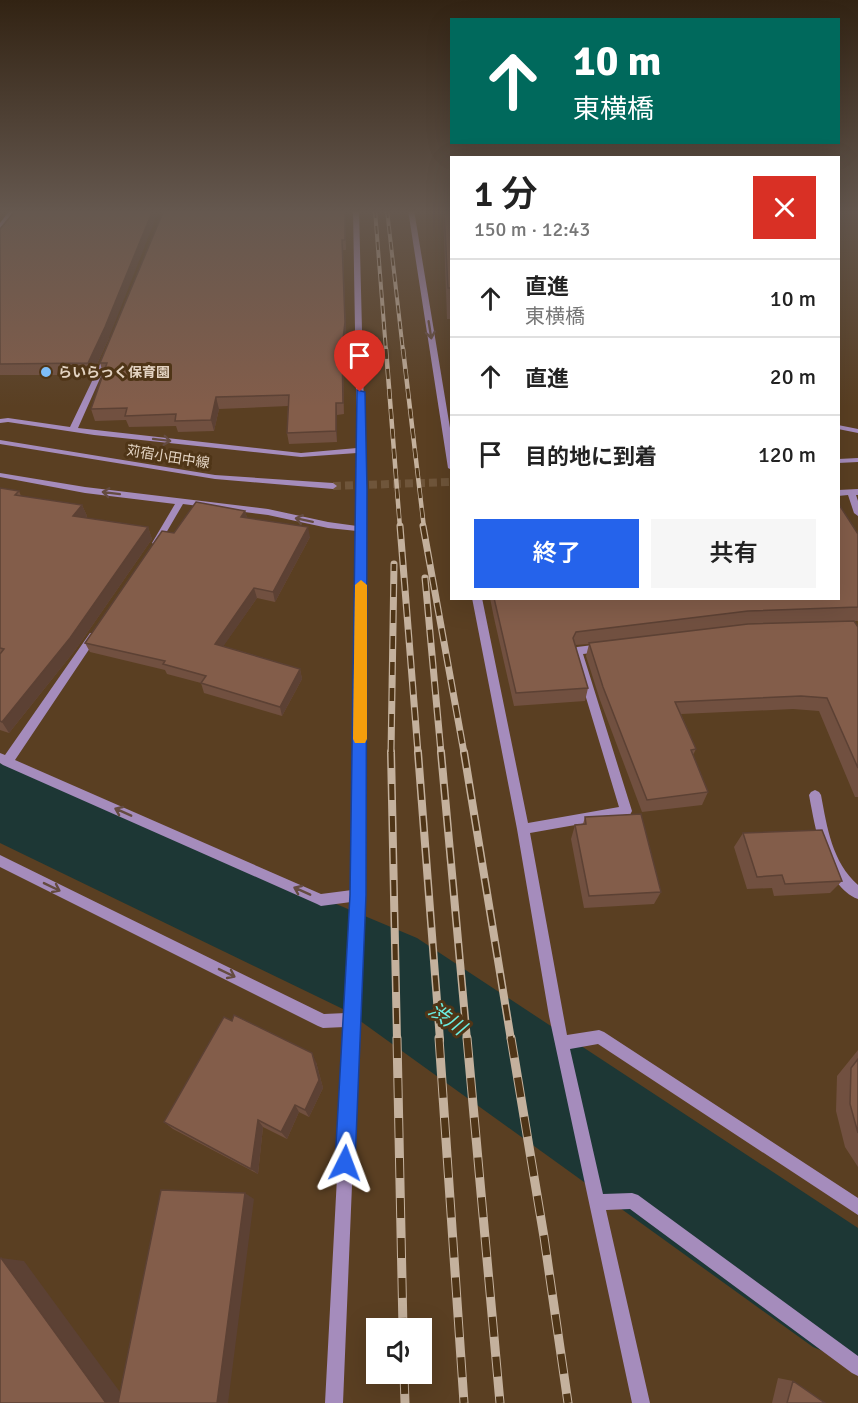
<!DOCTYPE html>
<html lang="ja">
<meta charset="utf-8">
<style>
body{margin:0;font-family:Signika,"Noto Sans JP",sans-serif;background:#f6f6f6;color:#222;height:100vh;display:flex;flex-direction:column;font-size:22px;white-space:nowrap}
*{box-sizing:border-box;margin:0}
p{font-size:20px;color:#767676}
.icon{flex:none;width:33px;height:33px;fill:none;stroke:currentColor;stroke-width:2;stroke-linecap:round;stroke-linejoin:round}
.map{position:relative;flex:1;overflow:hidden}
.drawer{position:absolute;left:450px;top:156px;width:390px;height:444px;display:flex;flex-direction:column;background:#fff;border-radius:0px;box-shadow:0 6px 24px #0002}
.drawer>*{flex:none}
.top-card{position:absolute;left:450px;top:18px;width:390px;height:126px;border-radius:0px;box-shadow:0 6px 24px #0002;background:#00695c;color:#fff;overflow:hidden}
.tools{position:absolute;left:366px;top:1318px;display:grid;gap:12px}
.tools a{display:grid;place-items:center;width:66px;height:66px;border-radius:0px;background:#fff;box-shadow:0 6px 24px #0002;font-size:30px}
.pin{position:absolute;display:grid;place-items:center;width:51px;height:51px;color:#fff;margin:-62px -26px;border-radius:50% 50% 50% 0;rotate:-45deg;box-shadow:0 0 6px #0007}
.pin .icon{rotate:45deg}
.me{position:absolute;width:66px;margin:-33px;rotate:3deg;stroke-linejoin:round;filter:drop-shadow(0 0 4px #0008)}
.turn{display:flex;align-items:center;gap:21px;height:126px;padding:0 24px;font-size:27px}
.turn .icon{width:78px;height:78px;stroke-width:2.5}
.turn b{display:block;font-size:42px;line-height:51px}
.round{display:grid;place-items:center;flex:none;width:63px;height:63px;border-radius:0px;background:#f6f6f6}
.headline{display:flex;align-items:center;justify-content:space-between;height:102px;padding:0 24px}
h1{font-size:36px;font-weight:600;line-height:45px}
.primary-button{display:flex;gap:12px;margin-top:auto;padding:12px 24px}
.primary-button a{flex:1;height:69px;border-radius:0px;background:#2563eb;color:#fff;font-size:24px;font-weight:600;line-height:69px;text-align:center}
.primary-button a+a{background:#f6f6f6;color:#222}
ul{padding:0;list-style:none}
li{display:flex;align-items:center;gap:18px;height:78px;padding:0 24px;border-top:2px solid #e0e0e0}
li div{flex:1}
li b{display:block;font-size:22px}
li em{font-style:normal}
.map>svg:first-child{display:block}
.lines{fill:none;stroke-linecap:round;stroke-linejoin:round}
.river{fill:#1d3735;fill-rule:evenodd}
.minor-tunnel{stroke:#6f553a;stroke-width:8;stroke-dasharray:8 4;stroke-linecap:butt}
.minor{fill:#a58cbc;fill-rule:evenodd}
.rail-far4-casing{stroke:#c4b19d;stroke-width:4}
.rail-far3-casing{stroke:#c4b19d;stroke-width:4.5}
.rail-far2-casing{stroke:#c4b19d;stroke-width:7}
.rail-far1-casing{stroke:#c4b19d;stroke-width:8}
.rail-casing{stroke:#c4b19d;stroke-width:9}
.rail-far4{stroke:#4f3517;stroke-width:2;stroke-dasharray:8;stroke-linecap:butt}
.rail-far3{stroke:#4f3517;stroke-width:3;stroke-dasharray:10;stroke-linecap:butt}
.rail-far2{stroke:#4f3517;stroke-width:4.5;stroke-dasharray:13;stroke-linecap:butt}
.rail-far1{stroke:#4f3517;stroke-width:5;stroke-dasharray:16;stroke-linecap:butt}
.rail{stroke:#4f3517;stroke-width:7;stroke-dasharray:20;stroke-linecap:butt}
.wall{fill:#715040}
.shaded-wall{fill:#5c4134}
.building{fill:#835d4a;stroke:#5c4134;stroke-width:1.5}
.oneway{stroke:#644b40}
.route{fill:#2563eb;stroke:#184099;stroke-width:1.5}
.slow{fill:#f59e0b}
.poi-dot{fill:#7ebef9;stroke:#4f3517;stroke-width:2}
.labels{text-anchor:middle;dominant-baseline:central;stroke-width:6;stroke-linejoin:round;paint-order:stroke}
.far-poi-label{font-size:14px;font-weight:bold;fill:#e3d3c2;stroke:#4f3517;text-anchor:start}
.far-street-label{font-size:14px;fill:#e3d3c2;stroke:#4f3517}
.near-water-label{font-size:20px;font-style:italic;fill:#6beee3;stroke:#4f3517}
</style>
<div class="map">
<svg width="858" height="1403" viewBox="0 0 858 1403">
<rect width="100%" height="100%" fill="#5a3f22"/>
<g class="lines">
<path class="river" d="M0,763L417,938L858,1228V1366L813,1347L345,1010L0,843Z"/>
<path class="minor-tunnel" d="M333,486L452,482"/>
<path class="minor" d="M10,210H15L0,229V223Z
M353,210H359L366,490L364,895L343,1403H325L345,1027L323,1028L318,1026L0,867V855L324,1014L346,1013L351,902L321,906L317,904L3,765L0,763V753L5,755L90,633H96L98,636L96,639L15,760L321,894L352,890L357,531L328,528L268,515L183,504L159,545L156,546L152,543L175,504L85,493L0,477V473L85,487L268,509L328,522L357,526V453L301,457L94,435L8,422L0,423V419L8,418L70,427L104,356L107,354L110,356L78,428L301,453L357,448Z
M408,210H414L452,440V470L448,468Z
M838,425L858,429V433L838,429Z
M0,440L215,475L333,483L337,486L333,489L215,479L0,444Z
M858,458V462L838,463V459Z
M858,489V495H856L858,501V516L854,513L848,495L838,496V490Z
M472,598H482L528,823L619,807L572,651L577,647L601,644L606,648L601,652L583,654L632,811L630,815L626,816L530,833L567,1035L599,1030L604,1032L858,1198V1215L598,1044L570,1049L603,1194L632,1193L638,1195L858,1356V1376L852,1373L630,1209L606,1210L650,1403H632L549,1016L517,829Z
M815,790L819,792L821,795C827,827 832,862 858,885V899C824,886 815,826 809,795L811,792Z"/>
<g class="rail-far4-casing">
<path id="rail-far4" d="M375,210L386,351
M387,210L403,351"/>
</g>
<g class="rail-far3-casing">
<path id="rail-far3" d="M386,349L400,528
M403,349L424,528"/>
</g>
<g class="rail-far2-casing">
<path id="rail-far2" d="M400,526L418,753
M423,526L464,753
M425,578L441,753
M391,753L394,564"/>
</g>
<g class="rail-far1-casing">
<path id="rail-far1" d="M391,752L397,1040
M418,752L440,1040
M441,752L467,1040
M464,752L511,1040"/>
</g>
<g class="rail-casing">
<path id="rail" d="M397,1038L403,1329
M439,1038L464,1403
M467,1038L500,1403
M511,1038L544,1237L568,1403
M404,1374L405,1403"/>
</g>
<use href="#rail-far4" class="rail-far4"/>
<use href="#rail-far3" class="rail-far3"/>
<use href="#rail-far2" class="rail-far2"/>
<use href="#rail-far1" class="rail-far1"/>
<use href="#rail" class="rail"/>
</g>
<path class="wall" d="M345,210L346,250H343L346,333L343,359L344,414L337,415V442L289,444L287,433L288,406L219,409L214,431L178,432L176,426L129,427L126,420L95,421L91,409L103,373L100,363Z
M443,210H452V319H447Z
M10,211L109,338L92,375H0V229L12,216Z
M0,488L19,491L21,496L82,505L87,516L86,518L148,527L152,539L76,649L9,733L0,730Z
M245,511L247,518L310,537L275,602L257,598L223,646L300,669L302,679L282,716L204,693L201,683L167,674L165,670L90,652L85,643L174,533Z
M858,534V621L819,622L858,627V797H855L819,711L793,709L681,714L696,749L693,755L708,792L702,805L642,812L600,700L586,656L589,644L575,645L588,688L585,701L514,706L494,618L490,598H838Z
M585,817L661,892L654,904L584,908L571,839L575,825L583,824Z
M743,833L842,881L830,893L774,896L772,888L747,889L734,847Z
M858,1050V1167L845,1147L836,1111L837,1076Z
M316,1062L323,1088L309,1117L299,1112L287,1139L263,1127L258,1174L173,1129L164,1122Z
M778,1378L793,1381L825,1403H772Z"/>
<path class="shaded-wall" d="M153,210H159L109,338L92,375L88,363Z
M342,240L346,333L343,359L344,414L342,348Z
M216,397L219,409L214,431L211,420Z
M336,403L337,415V442L336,431Z
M82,505L87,516L78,528L73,516Z
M245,511L248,521L241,517Z
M148,527L152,539L76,649L9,733L2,722Z
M308,527L310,537L275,602L273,592Z
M254,588L257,598L218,654L215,644Z
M300,669L302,679L282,716L280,707Z
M312,1053L316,1062L323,1088L309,1117L305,1110Z
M295,1105L299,1112L287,1139L281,1132Z
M258,1120L263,1127L258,1174L251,1169Z
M245,1193L254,1199L228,1403H217Z
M1,1258L24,1261L128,1403H106Z"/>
<path class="building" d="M16,210H153L105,327L88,363L0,364V229Z
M164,210H345V240H342L345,322L342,348L343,403H336V431L287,433L289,395L216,397L211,420L175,421L176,414L125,416L127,408L91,409L107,363H100Z
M444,210H452V288H448Z
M0,488L19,491L15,495L82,505L73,516L148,527L70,638L2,722L0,721V654L4,649L0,648Z
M196,502L245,511L241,517L308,527L273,592L254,588L215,644L300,669L280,707L201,683L206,676L163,664L165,661L85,643L162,531L174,533Z
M838,503L858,534V607L748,611L576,632L573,638L588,688L516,693L494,598H838Z
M854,621L858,627V768L827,698L801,696L675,702L696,749L691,750L708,792L647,800L603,687L589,643L748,624Z
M641,814L661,892L589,896L575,825L586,824L585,817Z
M822,830L842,881L785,884L782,875L757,877L743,833Z
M234,1015L312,1053L319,1080L305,1110L295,1105L281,1132L258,1120L251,1169L164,1122L224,1017L232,1021Z
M858,1059V1133L850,1104L851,1068Z
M161,1190L245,1193L217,1403H118Z
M1,1258L106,1403H0V1259Z
M793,1381L825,1403H787Z"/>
<defs><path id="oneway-shaft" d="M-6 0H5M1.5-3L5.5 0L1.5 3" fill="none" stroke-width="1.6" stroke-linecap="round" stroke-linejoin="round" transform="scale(1.5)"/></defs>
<g class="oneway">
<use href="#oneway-shaft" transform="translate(430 330) rotate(81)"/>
<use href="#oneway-shaft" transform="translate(162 440) rotate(7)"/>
<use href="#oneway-shaft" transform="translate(111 493) rotate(-173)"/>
<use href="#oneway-shaft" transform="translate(304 520) rotate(-168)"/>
<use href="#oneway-shaft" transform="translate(123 812) rotate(-156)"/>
<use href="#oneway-shaft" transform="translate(52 887) rotate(26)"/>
<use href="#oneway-shaft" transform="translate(302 891) rotate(-156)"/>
<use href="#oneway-shaft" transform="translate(227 973) rotate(26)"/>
</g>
<linearGradient id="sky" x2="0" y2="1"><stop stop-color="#322313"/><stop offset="0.52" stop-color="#65584f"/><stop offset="1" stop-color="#65584f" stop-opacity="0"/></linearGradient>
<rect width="858" height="407" fill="url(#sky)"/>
<path class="route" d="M357,390L365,392L367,490L366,895L355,1163L352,1170L345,1173L338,1170L335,1163L350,895Z"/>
<path class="slow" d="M361,580L367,585V739L365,743H355L353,739L355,585Z"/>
<circle class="poi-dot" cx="46" cy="372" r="6"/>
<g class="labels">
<g class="far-poi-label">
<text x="58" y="372">らいらっく保育園</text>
</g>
<g class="far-street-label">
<text transform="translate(168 457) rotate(9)">苅宿小田中線</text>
</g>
<g class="near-water-label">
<text transform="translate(447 1019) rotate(35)">渋川</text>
</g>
</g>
</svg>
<div class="tools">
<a><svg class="icon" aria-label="sound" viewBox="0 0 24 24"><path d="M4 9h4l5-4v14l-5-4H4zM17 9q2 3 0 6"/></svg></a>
</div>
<div class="pin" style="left:360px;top:392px;background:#d93025"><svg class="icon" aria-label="arrive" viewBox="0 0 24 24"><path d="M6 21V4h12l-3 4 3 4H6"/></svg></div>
<svg class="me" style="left:345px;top:1163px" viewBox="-20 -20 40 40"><path d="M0-17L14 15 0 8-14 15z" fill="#2563eb" stroke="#fff" stroke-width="4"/></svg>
<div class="top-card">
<div class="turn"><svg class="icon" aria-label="ahead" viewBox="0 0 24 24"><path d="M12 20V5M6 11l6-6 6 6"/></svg><div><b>10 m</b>東横橋</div></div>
</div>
<section class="drawer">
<div class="headline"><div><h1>1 分</h1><p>150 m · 12:43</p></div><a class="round" style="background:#d93025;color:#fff"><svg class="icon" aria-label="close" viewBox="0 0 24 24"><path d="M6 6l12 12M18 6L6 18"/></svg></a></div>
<ul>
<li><svg class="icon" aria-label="ahead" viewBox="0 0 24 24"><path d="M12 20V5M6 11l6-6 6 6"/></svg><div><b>直進</b><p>東横橋</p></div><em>10 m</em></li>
<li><svg class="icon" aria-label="ahead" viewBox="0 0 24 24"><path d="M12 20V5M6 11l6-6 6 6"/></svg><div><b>直進</b></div><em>20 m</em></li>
<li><svg class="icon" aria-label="arrive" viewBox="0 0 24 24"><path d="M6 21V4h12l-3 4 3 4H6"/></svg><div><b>目的地に到着</b></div><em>120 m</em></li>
</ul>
<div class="primary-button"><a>終了</a><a>共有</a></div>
</section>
</div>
